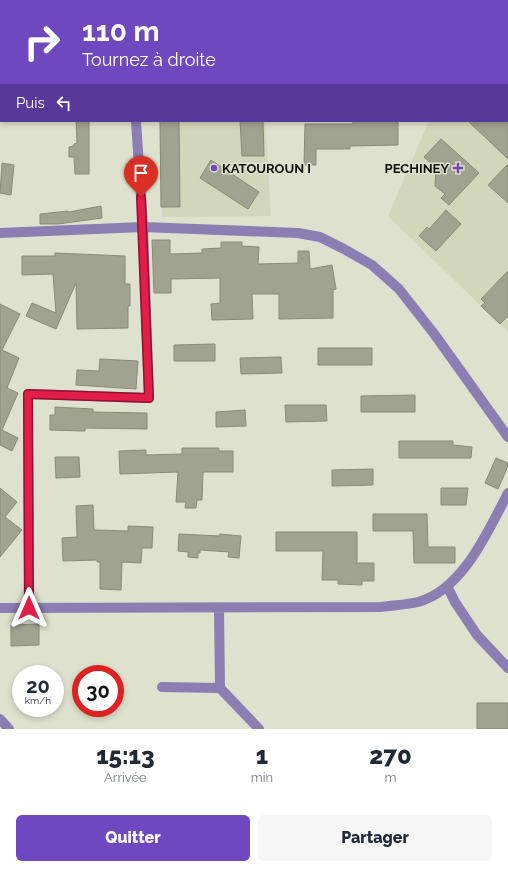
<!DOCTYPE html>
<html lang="fr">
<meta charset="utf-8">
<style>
body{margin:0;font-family:Raleway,sans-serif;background:#f6f6f7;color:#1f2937;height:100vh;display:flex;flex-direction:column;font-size:15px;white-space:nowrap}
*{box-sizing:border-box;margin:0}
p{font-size:13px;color:#747a83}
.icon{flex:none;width:22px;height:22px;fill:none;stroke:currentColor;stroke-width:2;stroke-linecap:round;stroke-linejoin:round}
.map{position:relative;height:729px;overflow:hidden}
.panel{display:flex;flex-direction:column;background:#fff;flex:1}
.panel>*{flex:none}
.banner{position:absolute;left:0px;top:0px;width:508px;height:122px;box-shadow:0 2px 6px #0003;background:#6f47bf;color:#fff;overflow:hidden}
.speed{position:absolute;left:12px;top:665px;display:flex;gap:8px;font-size:20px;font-weight:700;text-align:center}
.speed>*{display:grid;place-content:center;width:52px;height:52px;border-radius:50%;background:#fff;box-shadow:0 2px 6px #0003;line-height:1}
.speed small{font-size:10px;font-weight:400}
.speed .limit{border:6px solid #d22;background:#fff;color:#111}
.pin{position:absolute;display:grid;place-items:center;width:34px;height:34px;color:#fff;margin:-41px -17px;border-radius:50% 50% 50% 0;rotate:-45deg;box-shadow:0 0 4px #0007}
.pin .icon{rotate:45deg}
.me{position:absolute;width:44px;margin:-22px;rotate:0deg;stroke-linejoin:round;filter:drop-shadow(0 0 3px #0008)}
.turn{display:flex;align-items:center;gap:14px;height:84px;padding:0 16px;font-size:18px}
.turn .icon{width:52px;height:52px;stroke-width:2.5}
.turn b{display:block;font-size:28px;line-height:34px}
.then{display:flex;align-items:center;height:38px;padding:0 16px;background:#0003;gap:8px;font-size:15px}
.eta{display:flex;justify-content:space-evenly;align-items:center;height:68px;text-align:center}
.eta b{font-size:24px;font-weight:800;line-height:28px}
.cta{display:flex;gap:8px;margin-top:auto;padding:8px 16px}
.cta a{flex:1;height:46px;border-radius:6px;background:#6f47bf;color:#fff;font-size:16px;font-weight:800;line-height:46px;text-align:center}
.cta a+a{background:#f6f6f7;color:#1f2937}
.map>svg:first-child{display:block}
.built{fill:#d2d7bc}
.building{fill:#a0a390;stroke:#888b79}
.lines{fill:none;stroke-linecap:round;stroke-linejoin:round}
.street{stroke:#8a7eb3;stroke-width:10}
.route-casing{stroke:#92132f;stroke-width:10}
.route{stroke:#e11d48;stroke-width:7}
.poi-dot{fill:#6f47bf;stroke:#dee1cd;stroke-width:1.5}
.labels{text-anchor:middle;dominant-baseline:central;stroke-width:3;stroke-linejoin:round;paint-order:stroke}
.poi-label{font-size:13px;font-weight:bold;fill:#10110a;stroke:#dee1cd;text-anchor:start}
</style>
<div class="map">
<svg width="508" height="729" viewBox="0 0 508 729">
<rect width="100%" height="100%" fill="#dee1cd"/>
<path class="built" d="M435,0H508V332L388,216L429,121H507V1Z
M159,121H265L271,216L162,217Z"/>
<path class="building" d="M76,121H89V174H75L74,157H69V147L74,146V144L77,143Z
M160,121H179L180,207H161Z
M240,121H263L264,156H242Z
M353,121H398V145L350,146V149H316V165H304L305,124H353Z
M468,121H508V159Z
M441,139L479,173L449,205L441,198L445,194L435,186L436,168L424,157Z
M211,160L259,192L248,209L200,178Z
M2,163L14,165L11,195L0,193Z
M508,164V203L488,185Z
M101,206L102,218L58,224H40V214L68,211L69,212Z
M446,210L461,224L436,251L419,236L427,227L429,229Z
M152,240H170V254L202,253V249L221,248V242H242V246L259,247L258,264L298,263V251H309L310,269L332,265L336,289L333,290V318L279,319V294H252L253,319L212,320L211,304L220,303V278L171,279V293H154Z
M55,253L125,256V284H130V306H128V328L77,329L76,283L56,329L26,316L32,303L56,313L53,274L22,275V256H55Z
M508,271V316L500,324L481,306L485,303L481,299Z
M0,304L20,314L2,350L19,358L7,388L18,393L2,430L18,438L12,451L0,445Z
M215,344V361H174V345Z
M318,348H372V365H318Z
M281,357L282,373L241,374L240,358Z
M100,359L138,361L136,389L76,385L77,370L99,371Z
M415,395V412H361V396Z
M285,405H326L327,421L286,422Z
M55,407L93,409V412L147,413V429L85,428V431L50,430V415H55Z
M245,410L246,426L216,427V412Z
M399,441H453V445L472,447L471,458H399Z
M182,448H219V451H233V472H203L202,500H197L196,508H185L186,502H176L178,472L120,474L119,451L146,450V455L182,454Z
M55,457H79L80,477L56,478Z
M496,458L508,463V466L498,489L485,483Z
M373,469V485L332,486V470Z
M0,488L17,502L5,517L22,530L0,557Z
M441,488H468L466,505H441Z
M93,505L94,530L128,531V526L153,527L152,548H142L141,563L122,562L121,590L100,589V562H97V560L63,561L62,538L77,537L76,506Z
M373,514H427L428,547H455V563H414L413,531H373Z
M276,532H357V563H374V581H362V585L338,584V580H322L323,551H276Z
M179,534L220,536V534L241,536L239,558L228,557L229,552L200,550V553L198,552V558L188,557V552L178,551Z
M39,624V645L11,646V625Z
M477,703H508V729H477Z"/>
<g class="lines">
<path class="street" d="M134,1V0
M0,233L143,227L298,233L320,237L344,249L372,265L399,289L435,335L508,437
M447,586L455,602L477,635L508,668
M0,608L381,607C393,605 406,605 418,602C463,590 488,531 508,493
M29,608L28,394L149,398L143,227L136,121
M219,608L220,688L259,729
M162,687L220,688
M0,719L9,729"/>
</g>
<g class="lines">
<g class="route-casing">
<path id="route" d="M29,608L28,394L149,398L141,197"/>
</g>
<use href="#route" class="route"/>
</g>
<g class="poi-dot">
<circle cx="214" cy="168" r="4"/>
<path d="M456 162h4v4h4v4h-4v4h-4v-4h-4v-4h4z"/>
</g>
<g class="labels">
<g class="poi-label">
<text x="222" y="168">KATOUROUN I</text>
<text x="449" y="168" text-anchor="end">PECHINEY</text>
</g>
</g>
</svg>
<div class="speed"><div>20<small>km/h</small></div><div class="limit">30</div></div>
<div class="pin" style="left:141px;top:197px;background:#d93025"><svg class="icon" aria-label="arrive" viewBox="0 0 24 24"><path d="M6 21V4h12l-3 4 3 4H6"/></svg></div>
<svg class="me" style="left:29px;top:608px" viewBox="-20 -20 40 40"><path d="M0-17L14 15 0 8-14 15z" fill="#e11d48" stroke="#fff" stroke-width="4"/></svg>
<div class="banner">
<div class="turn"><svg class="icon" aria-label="right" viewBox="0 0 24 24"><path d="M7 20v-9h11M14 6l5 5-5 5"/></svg><div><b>110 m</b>Tournez à droite</div></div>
<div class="then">Puis<svg class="icon" aria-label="left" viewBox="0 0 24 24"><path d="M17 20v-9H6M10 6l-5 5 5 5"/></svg></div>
</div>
</div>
<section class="panel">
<div class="eta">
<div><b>15:13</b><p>Arrivée</p></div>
<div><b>1</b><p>min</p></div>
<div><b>270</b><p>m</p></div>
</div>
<div class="cta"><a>Quitter</a><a>Partager</a></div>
</section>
